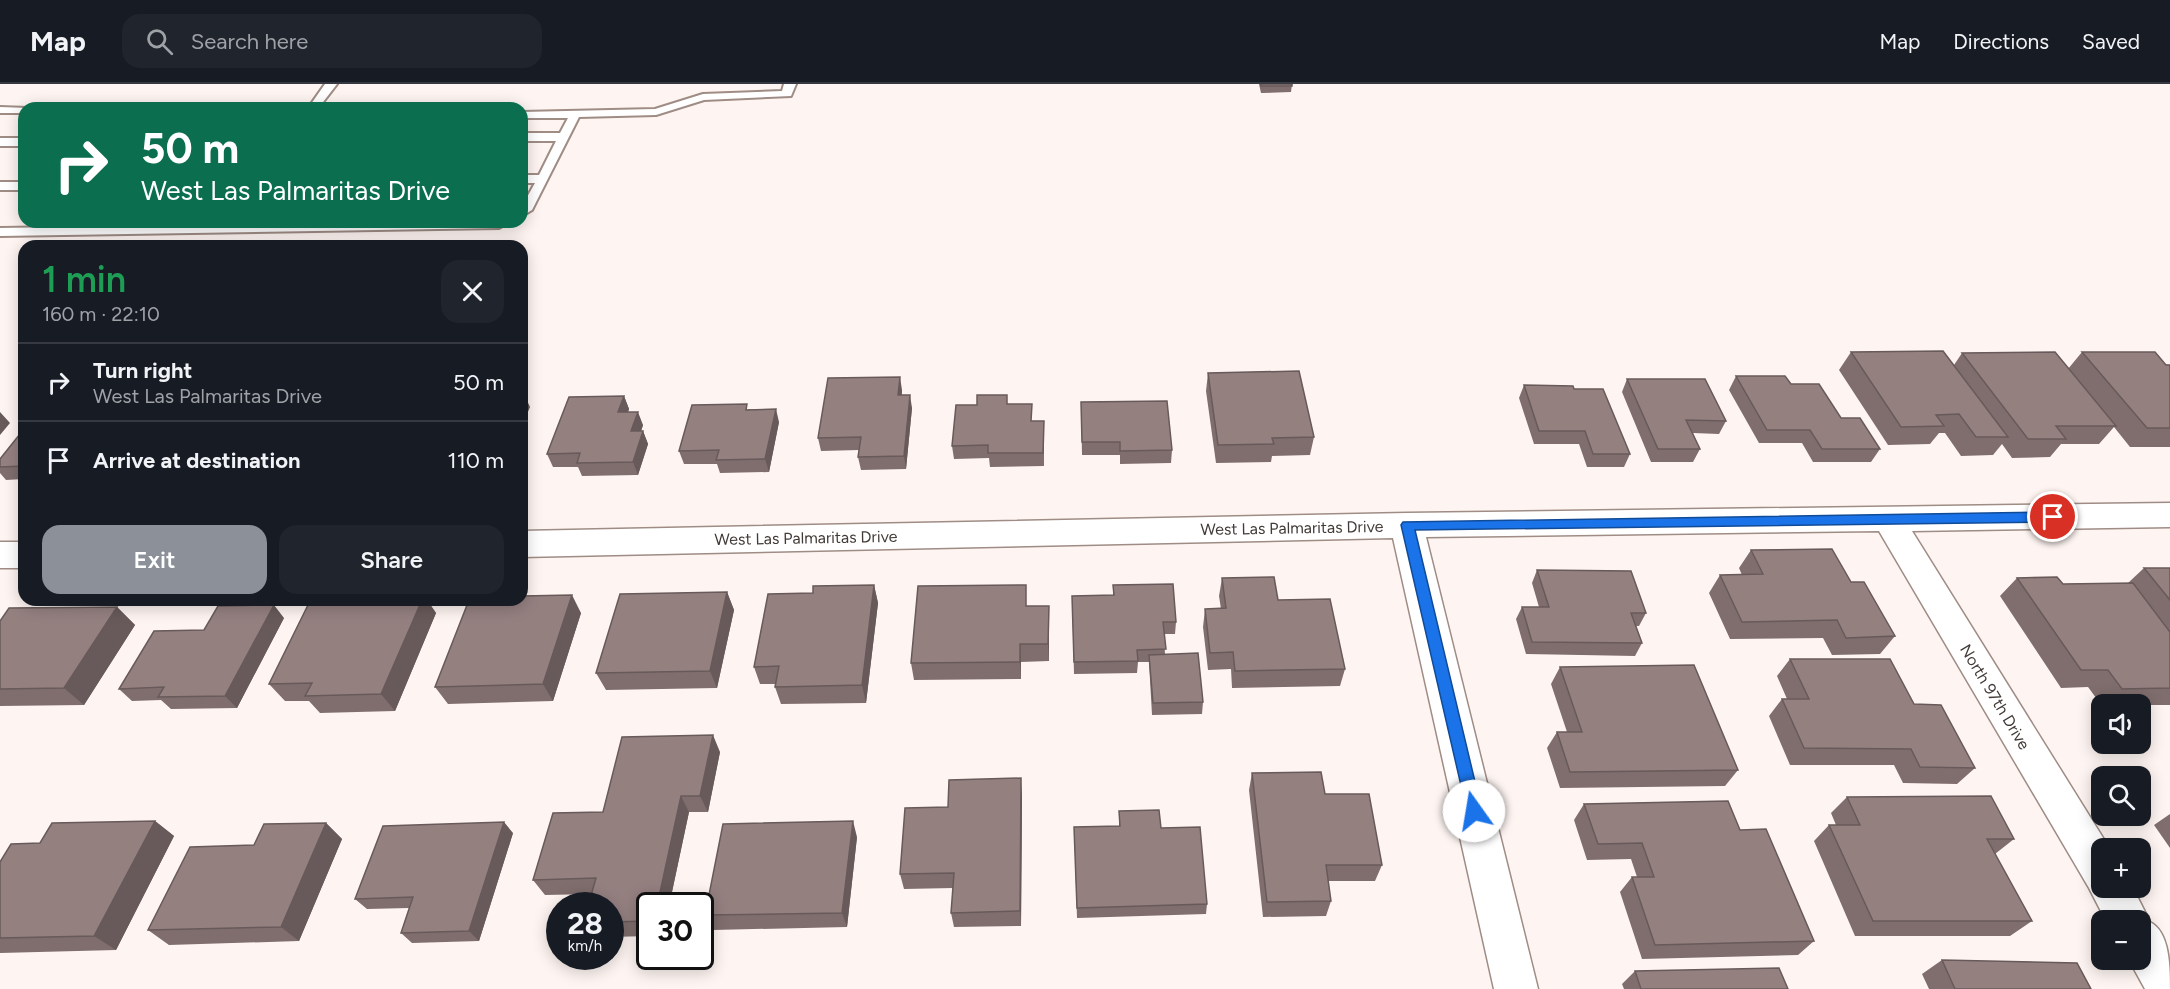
<!DOCTYPE html>
<meta charset="utf-8">
<style>
body{margin:0;font-family:Figtree,sans-serif;background:#20242c;color:#f1f3f6;height:100vh;display:flex;flex-direction:column;font-size:22px;white-space:nowrap}
*{box-sizing:border-box;margin:0}
p{font-size:20px;color:#9ea1a6}
.icon{flex:none;width:33px;height:33px;fill:none;stroke:currentColor;stroke-width:2;stroke-linecap:round;stroke-linejoin:round}
.map{position:relative;flex:1;overflow:hidden}
.panel{position:absolute;left:18px;top:156px;width:510px;height:366px;display:flex;flex-direction:column;background:#171b24;border-radius:18px;box-shadow:0 3px 15px #0003}
.panel>*{flex:none}
.hud{position:absolute;left:18px;top:18px;width:510px;height:126px;border-radius:18px;box-shadow:0 3px 15px #0003;background:#0b6e4f;color:#fff;overflow:hidden}
.tools{position:absolute;left:2091px;top:610px;display:grid;gap:12px}
.tools a{display:grid;place-items:center;width:60px;height:60px;border-radius:12px;background:#171b24;box-shadow:0 3px 15px #0003;font-size:30px}
.speed{position:absolute;left:546px;top:808px;display:flex;gap:12px;font-size:30px;font-weight:700;text-align:center}
.speed>*{display:grid;place-content:center;width:78px;height:78px;border-radius:50%;background:#171b24;box-shadow:0 3px 15px #0003;line-height:1}
.speed small{font-size:15px;font-weight:400}
.speed .limit{border:3px solid #111;border-radius:9px;background:#fff;color:#111}
.pin{position:absolute;display:grid;place-items:center;width:51px;height:51px;color:#fff;margin:-26px;border:3px solid #fff;border-radius:50%;box-shadow:0 2px 6px #0007}
.me{position:absolute;width:66px;margin:-33px;rotate:347deg;stroke-linejoin:round;filter:drop-shadow(0 0 4px #0008)}
.turn{display:flex;align-items:center;gap:21px;height:126px;padding:0 24px;font-size:27px}
.turn .icon{width:78px;height:78px;stroke-width:2.5}
.turn b{display:block;font-size:42px;line-height:51px}
.round{display:grid;place-items:center;flex:none;width:63px;height:63px;border-radius:18px;background:#20242c}
.headline{display:flex;align-items:center;justify-content:space-between;height:102px;padding:0 24px}
h1{font-size:36px;font-weight:600;line-height:45px;color:#1e9e55}
.primary-button{display:flex;gap:12px;margin-top:auto;padding:12px 24px}
.primary-button a{flex:1;height:69px;border-radius:18px;background:#8c9099;color:#fff;font-size:24px;font-weight:600;line-height:69px;text-align:center}
.primary-button a+a{background:#20242c;color:#f1f3f6}
ul{padding:0;list-style:none}
li{display:flex;align-items:center;gap:18px;height:78px;padding:0 24px;border-top:2px solid #363941}
li div{flex:1}
li b{display:block;font-size:22px}
li em{font-style:normal}
header{display:flex;align-items:center;gap:36px;box-sizing:border-box;height:84px;padding:0 30px;background:#171b24;border-bottom:2px solid #363941}
header strong{font-size:28px}
nav{display:flex;gap:33px;margin-inline-start:auto;font-size:21px}
.search{width:420px;height:54px;background:#20242c;display:flex;align-items:center;gap:15px;box-sizing:border-box;padding:0 21px;border-radius:18px;color:#9ea1a6;font-size:22px}
.map>svg:first-child{display:block}
.lines{fill:none;stroke-linecap:round;stroke-linejoin:round}
.lane-casing{stroke:#9f8c85;stroke-width:4}
.street-casing{stroke:#9f8c85;stroke-width:3}
.lane{fill:#fff;fill-rule:evenodd}
.street{fill:#fff;fill-rule:evenodd}
.wall{fill:#806e6e}
.shaded-wall{fill:#685a5a}
.building{fill:#958080;stroke:#685a5a;stroke-width:1.5}
.route{fill:#1a73e8;stroke:#114b97;stroke-width:1.5}
.labels{text-anchor:middle;dominant-baseline:central;stroke-width:4.5;stroke-linejoin:round;paint-order:stroke}
.street-label{font-size:16px;fill:#423a37;stroke:#fff}
</style>
<header>
<strong>Map</strong>
<div class="search"><svg class="icon" aria-label="search" viewBox="0 0 24 24"><circle cx="10" cy="10" r="6"/><path d="M15 15l6 6"/></svg>Search here</div>
<nav><a>Map</a><a>Directions</a><a>Saved</a></nav>
</header>
<div class="map">
<svg width="2170" height="905" viewBox="0 0 2170 905">
<rect width="100%" height="100%" fill="#fef5f2"/>
<g class="lines">
<g class="lane-casing">
<path id="lane" d="M325,0H337L320,22L322,24H198L204,21L311,20Z
M784,0H796L791,12L704,16L656,31L579,33L532,126L522,132V122L535,99H522V91H539L556,57H522V49H560L568,34H522V28L655,25L703,10L782,7Z
M0,23L28,24H24V29H0Z
M0,54H24V62H0Z
M0,98H24V106H0Z
M385,138H510L499,144L0,152V144Z"/>
</g>
<g class="street-casing">
<path id="street" d="M2170,419V443L1912,447L2110,765H2102V804H2133L2150,838C2170,848 2170,884 2170,905H2145L2129,876H2140V837H2106L2089,804L1879,447L1426,453L1538,905H1494L1393,454L522,473V447L1407,429Z
M0,458H24V484H0Z"/>
</g>
<use href="#lane" class="lane"/>
<use href="#street" class="street"/>
</g>
<path class="wall" d="M1259,0H1292L1291,8L1261,9Z
M1851,268L1954,281L1962,269L2068,285L2082,268L2170,281V363H2130L2114,343L2099,360H2061L2050,373L2012,374L2002,360L1993,371L1961,372L1945,349H1939L1930,360L1888,361L1839,286Z
M1208,289L1314,353L1310,371L1272,372L1271,378L1216,379L1206,307Z
M1736,292L1791,300L1841,334L1880,365L1871,378H1813L1802,359H1759L1729,306Z
M1627,295L1726,337L1719,350L1693,349L1700,365L1693,378H1651L1622,308Z
M1524,301L1574,305L1630,370L1624,383H1587L1579,360H1534L1519,314Z
M902,306V311L912,324L906,385L861,386L858,373L859,366L821,367L818,354Z
M624,312L629,325L628,328L643,341L641,347H643L648,360L638,391L582,392L578,383H553L547,370Z
M1081,318L1172,366L1171,379L1120,380V371H1082Z
M1008,320L1032,337L1044,350V382L990,383L989,374L954,375L952,362Z
M749,325L779,338L769,388L720,389L717,380H684L679,367Z
M24,345V395L6,396L0,389V375Z
M1751,466L1895,552L1880,570L1832,571L1823,554L1730,555L1709,509L1720,491H1742L1739,484Z
M2144,484H2170V621H2102V622L2088,603L2061,604L2000,512L2017,494L2063,500L2128,499Z
M1537,486L1646,529L1639,542H1636L1642,559L1635,572L1526,570L1516,535L1522,523H1539L1532,499Z
M1222,494L1278,516L1345,585L1340,602L1232,604L1231,585L1208,586L1203,543L1205,525H1221L1219,512Z
M874,501L878,519L866,619L781,620L775,603L776,600H760L754,583L813,509Z
M1113,501L1176,538L1175,550H1164L1165,570L1203,618L1202,630L1152,631L1149,578H1138L1137,589L1074,590L1072,512L1113,511Z
M727,508L734,526L717,604L606,606L596,589Z
M358,516H427L436,529L395,627L320,629L309,617H285L269,600L357,518Z
M1027,522L1049,539V577L1021,578V595L914,596L911,579Z
M117,523L135,541L84,621L0,622V537Z
M581,529L553,617L448,620L435,603Z
M284,534L237,624L171,625L161,616L132,617L119,605L204,546Z
M1790,575L1914,620L1975,684L1957,700L1903,699L1894,681H1790L1769,632L1782,615H1787L1777,592Z
M1560,583L1738,686L1725,702L1560,704L1547,664L1557,648H1567L1551,600Z
M720,668L708,728H689L669,822H650V852L610,853V822L592,810L545,811L533,796L603,728Z
M1252,689L1325,710L1382,781L1375,797H1328L1331,817L1326,832L1263,833L1249,706Z
M1022,710L1021,842L954,843L951,829L953,804L904,805L900,790L948,723Z
M1847,713L2014,755L1995,770L2032,837L2010,852H1855L1814,757L1829,741H1836L1831,729Z
M1584,720L1740,746L1814,857L1798,871L1642,875L1620,808L1632,793H1637L1631,775L1587,776L1574,736Z
M1119,727L1161,744L1207,820L1206,830L1077,834L1074,743L1119,742Z
M2170,730V764L2154,741Z
M155,737L174,752L116,866L0,869V778L40,759Z
M326,739L342,755L299,857L169,861L148,846L254,761Z
M513,749L479,857L412,859L401,849L409,824L367,825L355,815Z
M857,753L847,843L713,846L705,831Z
M1942,876L2091,905H1929L1922,890Z
M1635,887L1788,905H1624L1622,900Z"/>
<path class="shaded-wall" d="M900,293L902,306L900,324L898,311Z
M524,310L530,323L522,342V315Z
M910,311L912,324L906,385L904,372Z
M624,312L629,325L623,342L618,328Z
M776,325L779,338L769,388L765,375Z
M0,328L10,339L0,351Z
M638,328L643,341L637,360L631,347Z
M643,347L648,360L638,391L633,378Z
M874,501L878,519L866,619L862,601Z
M727,508L734,526L717,604L710,587Z
M572,511L581,529L553,617L543,600Z
M422,516H427L436,529L395,627L381,610Z
M274,521L284,534L237,624L225,612Z
M1049,522V577L1048,560Z
M117,523L135,541L84,621L64,604Z
M1020,560L1021,578V595L1020,578Z
M713,651L720,668L708,728L700,712Z
M1021,694L1022,710L1021,842L1020,827Z
M681,712L689,728L669,822H657Z
M155,737L174,752L116,866L94,852Z
M853,737L857,753L847,843L842,829Z
M504,738L513,749L479,857L469,847Z
M326,739L342,755L299,857L281,843Z"/>
<path class="building" d="M1261,0H1292V2H1261Z
M1943,267L2008,353H1976L1959,330L1936,331L1944,342L1901,343L1851,268Z
M2055,268L2116,342H2056L2066,355H2028L1962,269Z
M2082,268H2155L2166,281H2170V344H2147Z
M1299,287L1314,353L1272,354L1274,360L1218,361L1208,289Z
M1736,292H1785L1791,300H1819L1841,334H1860L1880,365H1822L1810,346H1767Z
M900,293L898,311H910L904,372L858,373L861,353L818,354L828,294Z
M1627,295H1705L1726,337L1686,336L1700,365H1658Z
M1524,301L1573,302L1574,305H1603L1630,370H1593L1585,347H1539Z
M977,311H1007V320H1032L1031,337H1044L1043,369H988V361L952,362L956,321H977Z
M624,312L618,328H638L631,347H643L633,378L577,379L580,369L547,370L569,313Z
M1167,317L1172,366L1120,367V358H1082L1081,318Z
M747,320L746,326L776,325L765,375L716,376L719,366L679,367L692,321Z
M24,345V382L0,383V375Z
M1832,465L1851,498H1864L1895,552L1846,554L1837,536L1742,538L1720,491L1763,490L1751,466Z
M2144,484H2170V516Z
M1537,486L1631,487L1646,529H1631L1642,559L1532,558L1522,523H1549Z
M1274,493L1278,516L1330,515L1345,585L1235,587L1233,568L1210,569L1205,525L1226,524L1222,494Z
M2057,493L2063,500L2133,499L2170,548V604L2122,605L2108,586H2081L2017,494Z
M1173,500L1176,538H1163L1166,565L1137,566L1138,577L1074,578L1072,512L1114,511L1113,501Z
M874,501L862,601L775,603L779,582L754,583L768,510L813,509V502Z
M1026,501V522H1049L1048,560H1020V578L911,579L918,502Z
M727,508L710,587L596,589L620,510Z
M572,511L543,600L435,603L469,516H522V512Z
M358,516H422L381,610L305,612L312,599L269,600L309,519L357,518Z
M274,521L225,612L158,613L164,603L119,605L154,547L204,546L218,522Z
M117,523L64,604L0,605V537L9,524Z
M1198,569L1203,618L1153,619L1149,571Z
M1790,575H1890L1914,620L1941,621L1975,684L1920,683L1911,665L1804,664L1782,615H1809Z
M1694,581L1738,686L1570,688L1557,648H1582L1560,583Z
M713,651L700,712H681L657,822H650V837L610,838V822H588L596,794L533,796L553,729L603,728L622,653Z
M1321,688L1325,710H1369L1382,781H1326L1331,817L1267,818L1252,689Z
M1021,694L1020,827L951,829L954,789L900,790L905,724L948,723L949,696Z
M1991,712L2014,755H1987L2032,837H1873L1829,741H1860L1847,713Z
M1728,717L1740,746L1766,745L1814,857L1655,861L1632,793H1654L1642,759L1598,760L1584,720Z
M1159,726L1161,744L1200,743L1207,820L1077,824L1074,743L1120,742L1119,727Z
M155,737L94,852L0,854V778L11,760L40,759L52,739Z
M853,737L842,829L705,831L723,740Z
M504,738L469,847L401,849L413,813L355,815L383,742Z
M326,739L281,843L148,846L190,763L254,761L264,740Z
M1942,876L2077,879L2091,905H1955Z
M1779,884L1788,905H1641L1635,887Z"/>
<path class="route" d="M2053,428L2059,433L2053,438L1415,446L1482,727L1480,732L1474,734L1468,732L1401,441L1403,438Z"/>
<g class="labels">
<g class="street-label">
<text transform="translate(1292 444) rotate(-1)">West Las Palmaritas Drive</text>
<text transform="translate(806 454) rotate(-1)">West Las Palmaritas Drive</text>
<text transform="translate(1995 613) rotate(59)">North 97th Drive</text>
</g>
</g>
</svg>
<div class="tools">
<a><svg class="icon" aria-label="sound" viewBox="0 0 24 24"><path d="M4 9h4l5-4v14l-5-4H4zM17 9q2 3 0 6"/></svg></a>
<a><svg class="icon" aria-label="search" viewBox="0 0 24 24"><circle cx="10" cy="10" r="6"/><path d="M15 15l6 6"/></svg></a>
<a>+</a>
<a>−</a>
</div>
<div class="speed"><div>28<small>km/h</small></div><div class="limit">30</div></div>
<div class="pin" style="left:2053px;top:433px;background:#d93025"><svg class="icon" aria-label="arrive" viewBox="0 0 24 24"><path d="M6 21V4h12l-3 4 3 4H6"/></svg></div>
<svg class="me" style="left:1474px;top:727px" viewBox="-20 -20 40 40"><circle r="19" fill="#fff"/><path d="M0-13L10 11 0 6-10 11z" fill="#1a73e8"/></svg>
<div class="hud">
<div class="turn"><svg class="icon" aria-label="right" viewBox="0 0 24 24"><path d="M7 20v-9h11M14 6l5 5-5 5"/></svg><div><b>50 m</b>West Las Palmaritas Drive</div></div>
</div>
<section class="panel">
<div class="headline"><div><h1>1 min</h1><p>160 m · 22:10</p></div><a class="round"><svg class="icon" aria-label="close" viewBox="0 0 24 24"><path d="M6 6l12 12M18 6L6 18"/></svg></a></div>
<ul>
<li><svg class="icon" aria-label="right" viewBox="0 0 24 24"><path d="M7 20v-9h11M14 6l5 5-5 5"/></svg><div><b>Turn right</b><p>West Las Palmaritas Drive</p></div><em>50 m</em></li>
<li><svg class="icon" aria-label="arrive" viewBox="0 0 24 24"><path d="M6 21V4h12l-3 4 3 4H6"/></svg><div><b>Arrive at destination</b></div><em>110 m</em></li>
</ul>
<div class="primary-button"><a>Exit</a><a>Share</a></div>
</section>
</div>
